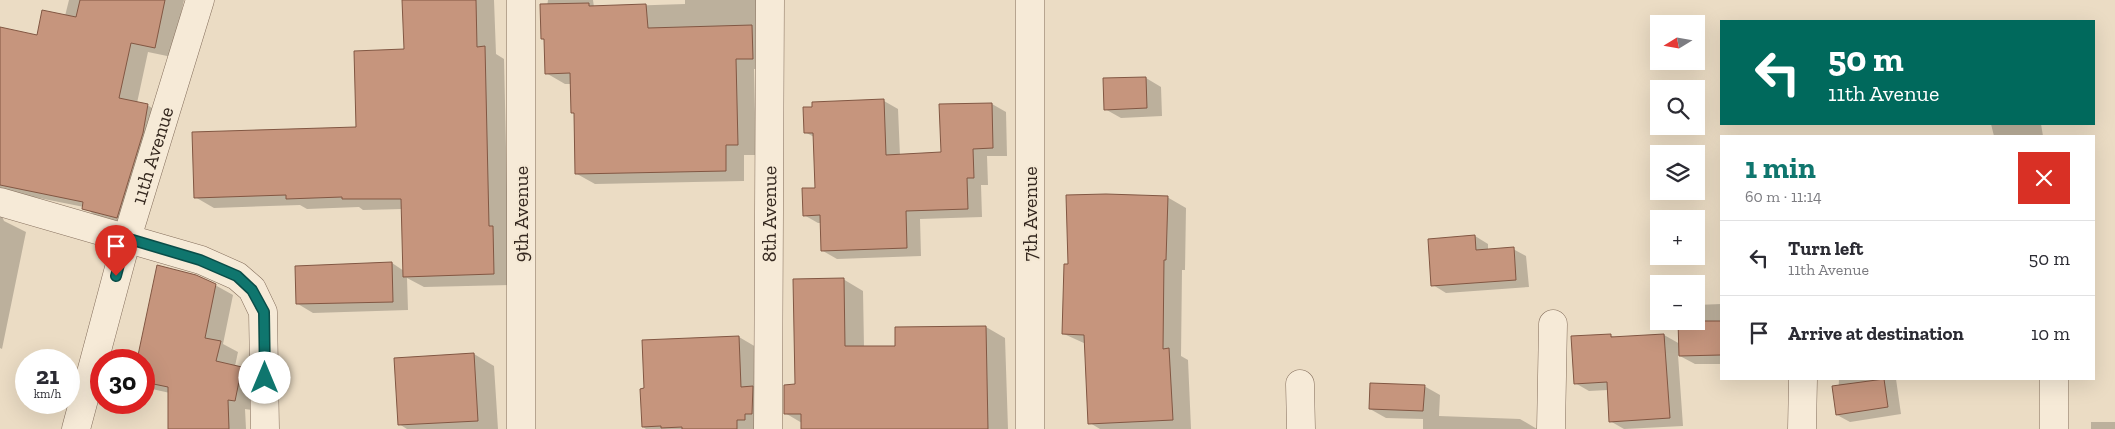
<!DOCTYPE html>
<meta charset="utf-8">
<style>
body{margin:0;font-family:"Zilla Slab",serif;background:#f2f2f3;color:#2b2b33;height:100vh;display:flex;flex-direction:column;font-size:19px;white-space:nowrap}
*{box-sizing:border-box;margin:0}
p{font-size:16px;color:#7c7c81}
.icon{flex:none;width:28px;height:28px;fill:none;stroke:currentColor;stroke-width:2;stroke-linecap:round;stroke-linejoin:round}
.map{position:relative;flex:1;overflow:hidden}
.drawer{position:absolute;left:1720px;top:135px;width:375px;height:245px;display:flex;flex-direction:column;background:#fff;border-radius:0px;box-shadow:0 5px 20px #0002}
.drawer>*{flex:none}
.guide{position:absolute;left:1720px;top:20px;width:375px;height:105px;border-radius:0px;box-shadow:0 5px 20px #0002;background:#00695c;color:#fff;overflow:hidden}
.needle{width:32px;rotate:259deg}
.fabs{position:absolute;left:1650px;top:15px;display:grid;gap:10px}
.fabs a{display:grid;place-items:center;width:55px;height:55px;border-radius:0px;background:#fff;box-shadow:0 5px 20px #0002;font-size:25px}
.speed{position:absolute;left:15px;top:349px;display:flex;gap:10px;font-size:25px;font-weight:700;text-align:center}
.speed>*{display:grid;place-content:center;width:65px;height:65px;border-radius:50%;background:#fff;box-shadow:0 5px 20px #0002;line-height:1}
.speed small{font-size:12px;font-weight:400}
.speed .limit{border:8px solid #d22;background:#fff;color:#111}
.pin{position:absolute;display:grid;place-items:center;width:42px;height:42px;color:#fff;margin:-51px -21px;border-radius:50% 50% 50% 0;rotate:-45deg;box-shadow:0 0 5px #0007}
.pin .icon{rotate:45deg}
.me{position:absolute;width:55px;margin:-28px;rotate:0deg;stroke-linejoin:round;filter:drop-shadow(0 0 4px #0008)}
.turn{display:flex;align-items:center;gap:18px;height:105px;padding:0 25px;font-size:22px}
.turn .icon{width:65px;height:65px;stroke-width:2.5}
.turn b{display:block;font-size:35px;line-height:42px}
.round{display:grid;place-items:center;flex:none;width:52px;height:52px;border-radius:0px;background:#f2f2f3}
.headline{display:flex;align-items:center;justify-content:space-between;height:85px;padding:0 25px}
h1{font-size:30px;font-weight:700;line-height:38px;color:#0f766e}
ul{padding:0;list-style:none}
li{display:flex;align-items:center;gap:15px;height:75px;padding:0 25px;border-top:1px solid #e1e1e2}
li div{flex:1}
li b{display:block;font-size:19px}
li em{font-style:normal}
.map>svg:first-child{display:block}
.shadow{fill:#0003}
.building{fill:#c6957d;stroke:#825743}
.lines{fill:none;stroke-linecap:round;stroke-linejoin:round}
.minor-casing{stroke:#846e5c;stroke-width:29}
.tertiary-casing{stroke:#846e5c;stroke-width:29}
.minor{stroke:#f6ead7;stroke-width:28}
.tertiary{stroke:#f6ead7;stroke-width:28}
.route-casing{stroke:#0a4d48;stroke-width:12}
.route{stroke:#0f766e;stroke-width:9}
.labels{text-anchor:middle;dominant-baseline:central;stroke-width:4;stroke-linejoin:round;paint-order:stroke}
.street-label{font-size:20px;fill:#35281f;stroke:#f3e7d3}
</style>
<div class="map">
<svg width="2115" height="429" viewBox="0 0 2115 429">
<rect width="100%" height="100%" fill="#ebdcc4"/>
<path class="shadow" d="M69,0H184L172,57L148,52L137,103L147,105L164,115L134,227L100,219L84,207L34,197L33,199L2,216L4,221L26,232L2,349L0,348V29L38,37L65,16Z
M403,0H494L496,54L504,59L508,236L513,285L424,287L407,278L408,310L313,313L298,304L392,263L404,271L402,209L363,210L359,207L307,209L300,205L214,208L195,197L358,128L405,50Z
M548,0H593L594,7L685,4V0H770L771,69H754L756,155H744V181L595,184L577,174L575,114L573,113L572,84H565L546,73L545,40L542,39Z
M1146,78L1161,87L1162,116L1121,118L1105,109Z
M884,101L898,109L900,156L942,153L992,104L1006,112L1007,156H987L988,185H981L982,217L920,219L921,256L837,259L823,251L822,223H818L804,215L817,189L814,137L805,132Z
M1991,124H2041L2043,136H1994Z
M1167,197L1186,208L1185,270H1182L1181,356L1188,360L1191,429H1100L1090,423L1086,344L1064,334L1069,266Z
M1475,236L1488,244V251L1513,249L1526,256L1529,287L1446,293L1433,285Z
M843,279L863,291L864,347H897L986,327L1005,338L1008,429H802V423L785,413Z
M215,285L233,295L223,344L238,352L235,366L242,368L259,378L252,410L245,409L246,429H170V393L152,389L144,384V360H139Z
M1721,304V364H1695L1678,355L1683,426L1624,429L1610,421L1608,390L1589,391L1575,383L1610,335L1616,338L1664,335L1680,344L1696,321V305Z
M739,337L756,347L762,429H646L643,427Z
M474,354L494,366L498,429H407L399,424Z
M1839,379H1896L1901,414L1850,422L1837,415Z
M1424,386L1440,395L1439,416L1520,419L1537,429H1423V419L1386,418L1370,409Z
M2091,422H2115V429H2091Z"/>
<path class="building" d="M80,0H165L155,48L131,43L119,98L148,104L143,133L117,218L82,209L83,202L0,185V27L37,35L42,10L76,17Z
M402,0H476L477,47L485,46L489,226H493L494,274L403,277L401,199H342V197L286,199V195L194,198L192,132L356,127L354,51L404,49Z
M589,3V6L646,4L648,28L752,25L753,59H736L738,145H726V171L575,174L574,113H571L570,73L545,74L544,39H541L540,4Z
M1146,77L1147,108L1104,110L1103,78Z
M884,99L886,155L941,152L939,104L992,103L993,148L973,149L974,178H967L968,209L906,211L907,248L821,251L820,215L803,216L802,188H815L813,133H804L803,107H812V102Z
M1106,194L1168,196L1166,260H1164L1163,349L1169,348L1173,420L1088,424L1084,335L1062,334L1064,264H1068L1066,195Z
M1475,235L1476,250L1514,247L1516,280L1431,286L1428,239Z
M392,262L393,302L296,304L295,266Z
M157,265L196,275L216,284L205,338L221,341L216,361L242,367L235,401L228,400L229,429H168V387L144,382V360H137Z
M844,278L845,346H895V327L986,326L988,429H801V414H784V385L795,384L793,279Z
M1678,321H1721V355L1679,356Z
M1611,334V337L1664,334L1670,418L1609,422L1607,382L1574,384L1571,336Z
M739,336L741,387L753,386L752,414H745V420H737V429H682V427L661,428V426L642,427L640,389L644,388L642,340Z
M474,353L478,421L398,425L394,358Z
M1884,379L1888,407L1836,415L1832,386Z
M1370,383L1425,385L1423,411L1369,409Z"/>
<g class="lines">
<g class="minor-casing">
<g id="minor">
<path d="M0,202L201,260L237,276L252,289L263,312L265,429"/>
<path d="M1300,384L1301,429"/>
<path id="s1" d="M76,429L127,238L200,0"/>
<path d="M521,429V0"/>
<path id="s2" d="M768,429L770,0"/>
<path d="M1551,429L1553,324"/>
<path d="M1802,429L1803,379"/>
<path d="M2054,429V379"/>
</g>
</g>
<g class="tertiary-casing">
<path id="tertiary" d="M1030,0V429"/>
</g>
<use href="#minor" class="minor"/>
<use href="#tertiary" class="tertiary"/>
</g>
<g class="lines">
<g class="route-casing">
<path id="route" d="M116,276L126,238L200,260L237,276L252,290L264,312L265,378"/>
</g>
<use href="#route" class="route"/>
</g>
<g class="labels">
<g class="street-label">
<text stroke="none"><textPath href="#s1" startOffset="284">11th Avenue</textPath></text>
<text transform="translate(521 214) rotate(-90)">9th Avenue</text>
<text stroke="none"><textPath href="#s2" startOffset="215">8th Avenue</textPath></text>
<text transform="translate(1030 214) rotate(-90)">7th Avenue</text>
</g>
</g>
</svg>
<div class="fabs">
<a><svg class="needle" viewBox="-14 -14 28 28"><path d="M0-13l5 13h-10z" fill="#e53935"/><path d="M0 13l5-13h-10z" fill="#7c7c81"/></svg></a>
<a><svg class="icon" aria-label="search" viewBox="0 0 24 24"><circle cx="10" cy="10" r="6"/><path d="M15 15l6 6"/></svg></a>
<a><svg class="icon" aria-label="layers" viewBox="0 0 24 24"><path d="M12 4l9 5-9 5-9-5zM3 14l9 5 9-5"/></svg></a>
<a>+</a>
<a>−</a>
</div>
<div class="speed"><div>21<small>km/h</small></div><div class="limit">30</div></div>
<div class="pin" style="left:116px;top:276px;background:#d93025"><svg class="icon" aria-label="arrive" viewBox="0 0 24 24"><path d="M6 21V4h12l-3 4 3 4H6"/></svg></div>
<svg class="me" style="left:265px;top:378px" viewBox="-20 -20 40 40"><circle r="19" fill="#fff"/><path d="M0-13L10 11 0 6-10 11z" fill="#0f766e"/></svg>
<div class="guide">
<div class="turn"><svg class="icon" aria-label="left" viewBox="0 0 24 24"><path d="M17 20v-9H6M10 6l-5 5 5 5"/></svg><div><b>50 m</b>11th Avenue</div></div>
</div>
<section class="drawer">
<div class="headline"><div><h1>1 min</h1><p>60 m · 11:14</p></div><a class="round" style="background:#d93025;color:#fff"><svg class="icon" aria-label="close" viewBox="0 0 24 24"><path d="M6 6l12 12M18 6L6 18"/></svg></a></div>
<ul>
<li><svg class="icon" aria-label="left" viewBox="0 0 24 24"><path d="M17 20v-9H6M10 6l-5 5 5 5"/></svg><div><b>Turn left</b><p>11th Avenue</p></div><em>50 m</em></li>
<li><svg class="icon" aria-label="arrive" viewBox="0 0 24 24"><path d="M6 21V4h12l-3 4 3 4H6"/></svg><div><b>Arrive at destination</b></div><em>10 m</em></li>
</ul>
</section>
</div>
